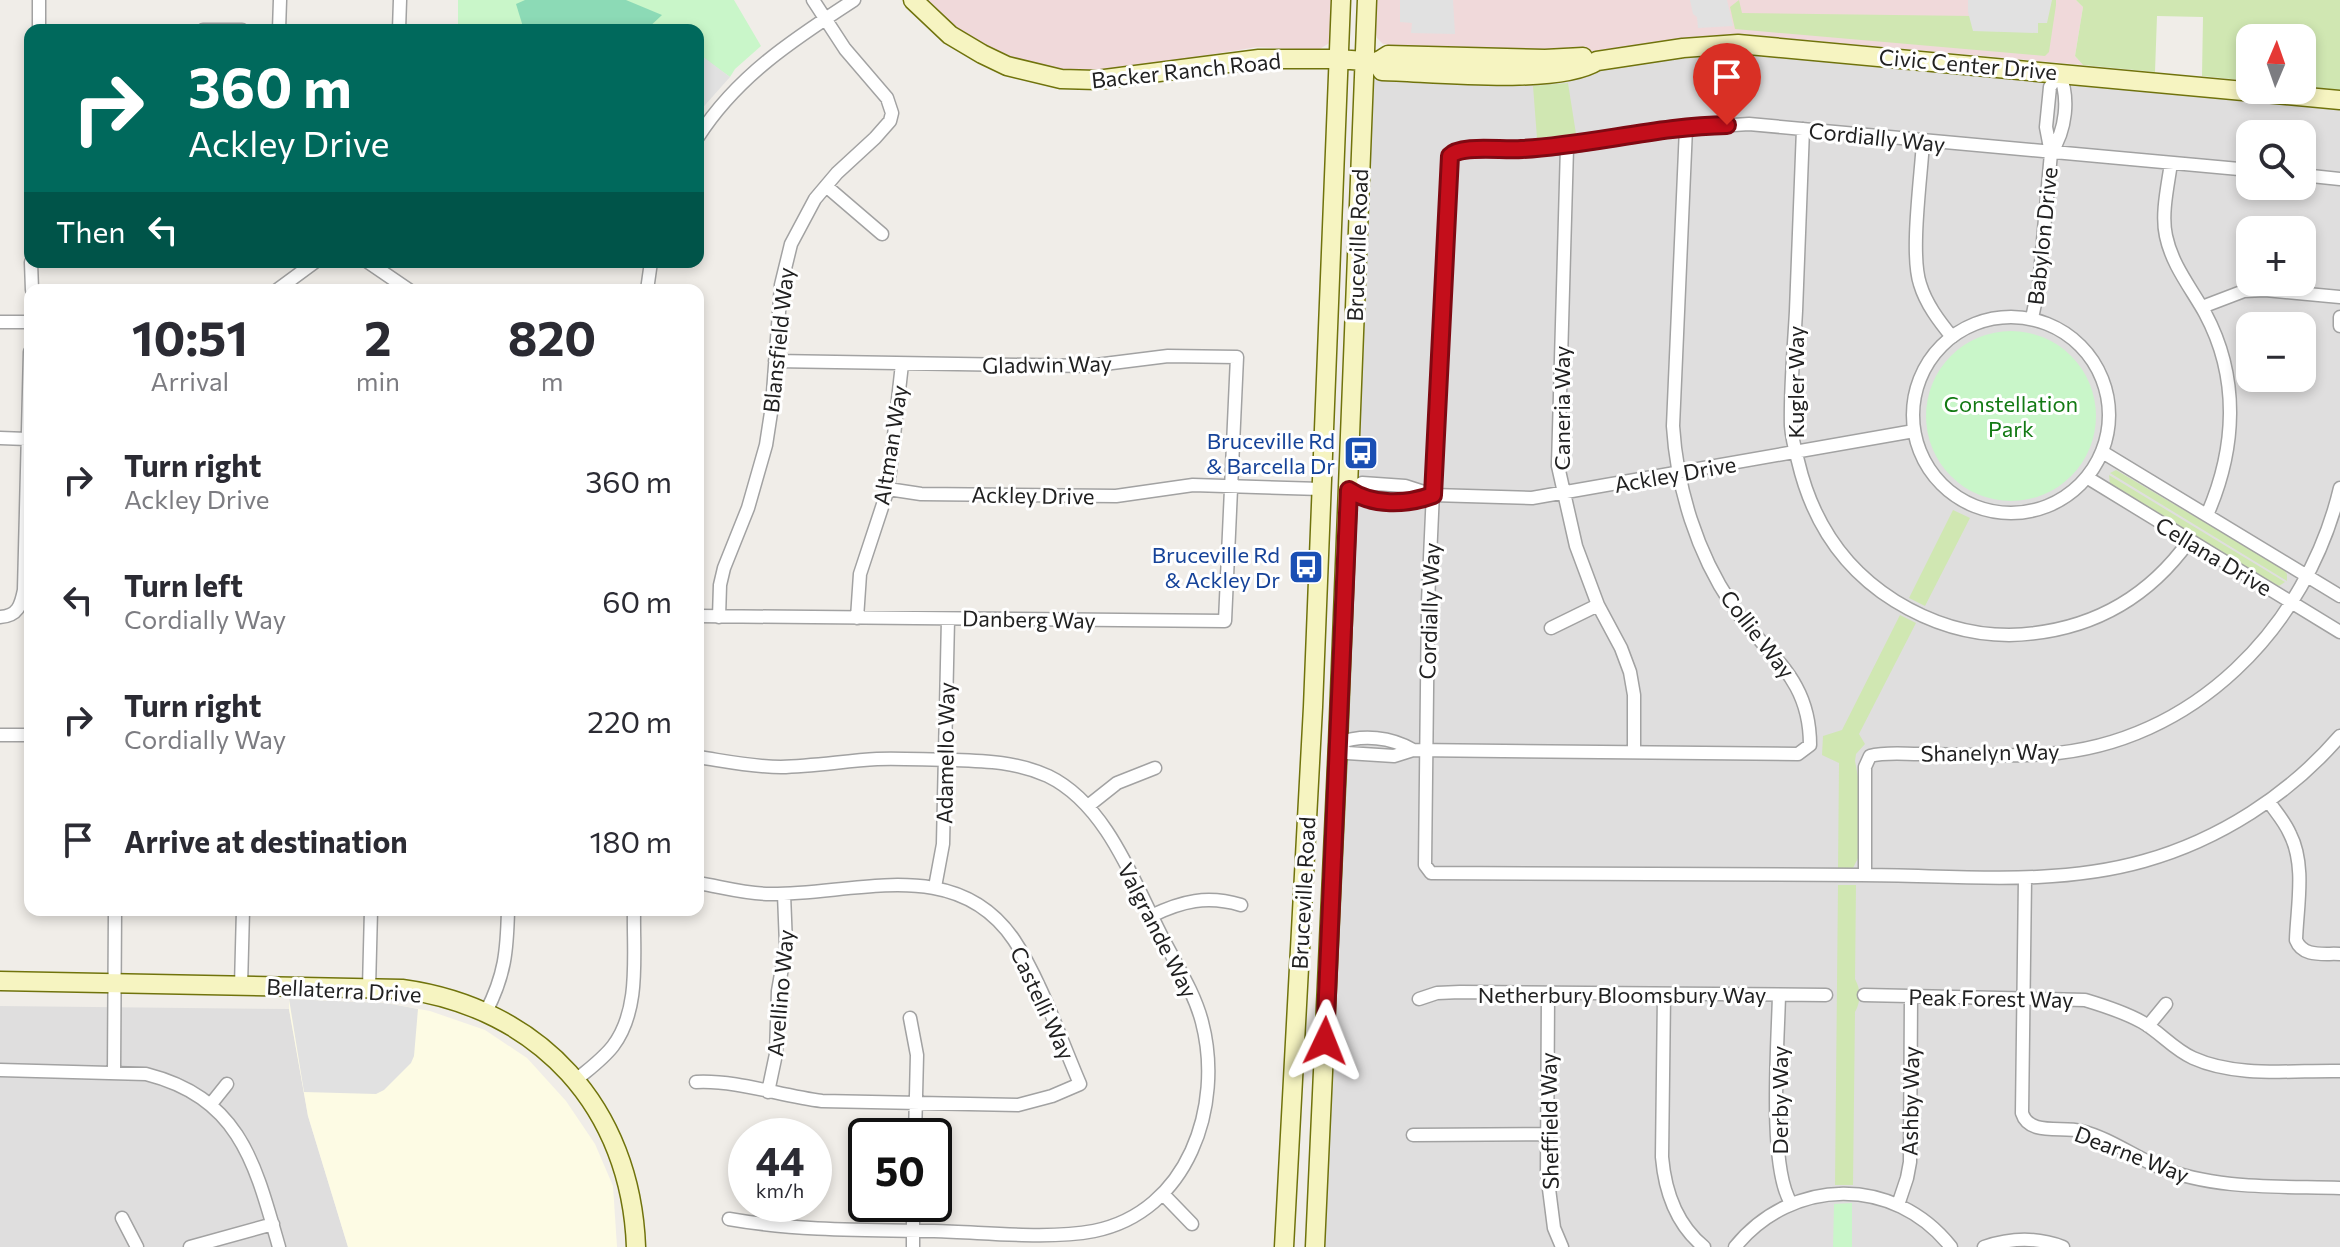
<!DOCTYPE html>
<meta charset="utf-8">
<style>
body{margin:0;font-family:Commissioner,sans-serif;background:#f7f7f7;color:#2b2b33;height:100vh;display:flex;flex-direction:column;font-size:30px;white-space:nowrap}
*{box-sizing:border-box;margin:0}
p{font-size:26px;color:#7c7c81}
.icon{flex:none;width:44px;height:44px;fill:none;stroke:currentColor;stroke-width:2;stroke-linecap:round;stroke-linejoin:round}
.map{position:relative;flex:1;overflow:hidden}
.drawer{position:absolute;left:24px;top:284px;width:680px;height:632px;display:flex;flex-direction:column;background:#fff;border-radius:16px;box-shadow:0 4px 12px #0003}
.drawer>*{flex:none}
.banner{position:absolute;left:24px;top:24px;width:680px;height:244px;border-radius:16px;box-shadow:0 4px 12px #0003;background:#00695c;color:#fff;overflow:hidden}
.needle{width:52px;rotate:2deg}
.fabs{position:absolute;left:2236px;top:24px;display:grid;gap:16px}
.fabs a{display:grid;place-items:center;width:80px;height:80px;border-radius:16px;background:#fff;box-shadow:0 4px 12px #0003;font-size:40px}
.speed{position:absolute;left:728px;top:1118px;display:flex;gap:16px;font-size:40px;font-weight:700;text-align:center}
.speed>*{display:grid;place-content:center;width:104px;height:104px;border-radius:50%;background:#fff;box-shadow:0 4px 12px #0003;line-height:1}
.speed small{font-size:20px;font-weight:400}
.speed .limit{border:4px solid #111;border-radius:12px;background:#fff;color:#111}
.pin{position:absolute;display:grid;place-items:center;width:68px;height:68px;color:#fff;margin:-82px -34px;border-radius:50% 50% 50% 0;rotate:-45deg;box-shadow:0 0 8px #0007}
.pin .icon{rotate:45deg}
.me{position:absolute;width:88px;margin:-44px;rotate:2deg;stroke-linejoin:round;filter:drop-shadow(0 0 6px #0008)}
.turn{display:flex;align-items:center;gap:28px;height:168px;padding:0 32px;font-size:36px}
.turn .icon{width:104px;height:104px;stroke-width:2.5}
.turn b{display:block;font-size:56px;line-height:68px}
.then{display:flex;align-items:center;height:76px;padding:0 32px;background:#0003;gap:16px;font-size:30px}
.eta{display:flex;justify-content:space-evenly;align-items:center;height:136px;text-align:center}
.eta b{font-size:48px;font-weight:700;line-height:56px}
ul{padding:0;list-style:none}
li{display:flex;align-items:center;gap:24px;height:120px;padding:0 32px}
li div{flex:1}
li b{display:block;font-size:30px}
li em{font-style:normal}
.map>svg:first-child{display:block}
.residential{fill:#dfdede;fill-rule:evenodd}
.commercial{fill:#f0d9da}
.education{fill:#fdfbe4}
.grass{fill:#d0e7b2}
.park{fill:#c9f6c9}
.pitch{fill:#8cdab6}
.parking{fill:#e1e1e1}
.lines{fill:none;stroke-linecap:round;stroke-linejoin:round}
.street-casing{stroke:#a2a2a2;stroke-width:15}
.secondary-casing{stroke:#70730c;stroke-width:21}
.street{stroke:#fff;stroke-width:12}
.secondary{stroke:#f6f4c1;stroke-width:18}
.route-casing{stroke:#7f0912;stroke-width:20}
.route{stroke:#c40e1b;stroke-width:14}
.labels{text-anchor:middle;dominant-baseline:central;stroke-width:6;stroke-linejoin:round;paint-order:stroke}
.street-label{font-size:22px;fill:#212121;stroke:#fff}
.park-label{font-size:22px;fill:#137a14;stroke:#fff}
.transit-label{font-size:22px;fill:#164399;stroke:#fff;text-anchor:end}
</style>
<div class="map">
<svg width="2340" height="1247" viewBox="0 0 2340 1247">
<rect width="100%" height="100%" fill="#f0ede8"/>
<path class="residential" d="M1683,48L2340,100V1247H1315L1364,60L1545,59ZM2250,134H2302V186H2250ZM2250,230H2302V282H2250ZM2250,326H2302V378H2250Z
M0,1006L289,1009L308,1116L348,1247H0Z"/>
<path class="commercial" d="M925,0H1334L1331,42L1318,50L1257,47L1097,73L1061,70L1004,56L980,44L949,23Z
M1376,0H2076L2083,7L2075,56L2083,65L1740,34L1693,37L1585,52L1394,46L1383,44L1377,38L1375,30Z"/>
<path class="education" d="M289,999L386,1003L430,1011L485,1030L527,1058L566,1101L595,1144L613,1186L617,1247H348L308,1116L289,1009Z"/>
<path class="grass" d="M1739,0L1742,13L1973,16L2038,32V23H2046L2047,0H2056V5L2049,52L2045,56L1735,29L1730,7Z
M2076,0H2340V90L2302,86V38H2250V81L2202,76L2203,17L2157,16L2155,72L2083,65L2075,56L2083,7Z
M1568,83L1576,134L1537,138L1533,86Z
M2116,470L2282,568L2287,574V581L2110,473Z
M2109,475L2285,582L2279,586L2273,584L2110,485Z
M1953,510L1970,518L1925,606L1909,598Z
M1900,615L1916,623L1859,734L1865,744L1856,754L1855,761L1859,782L1858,858L1853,868L1838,869L1839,763L1822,755L1823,736L1842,730Z
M1838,885H1856L1855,979C1861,990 1861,1001 1855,1012L1853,1185H1835Z"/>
<path class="park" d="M458,0H734L761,46L735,69L730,77L702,57L698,60V30H458Z
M1926 416a85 85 0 1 1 170 0a85 85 0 1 1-170 0Z
M1852,1203V1247H1833L1834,1204Z"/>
<path class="pitch" d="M525,0H626L662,15L646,30H524L516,4Z"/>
<path class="parking" d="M1400,0H1453L1455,34L1411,33L1412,23L1400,22Z
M1690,0H1727L1733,26L1698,28L1697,17L1693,14Z
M1968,0H2052L2047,23H2038V33L1973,31L1968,12Z
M702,56L730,77L698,113V60Z
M289,999L386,1003L418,1009L414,1056L411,1063L384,1090L376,1094L304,1092Z"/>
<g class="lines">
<g class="street-casing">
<path id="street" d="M39,30V0
M203,30H242
M279,30L280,0
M399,30L400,0
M1803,129C1801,190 1798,250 1796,311C1794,349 1790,388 1791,426C1792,438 1795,450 1798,461C1812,521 1842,568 1895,601C1929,622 1969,635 2009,635C2085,633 2145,602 2189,541
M698,137C737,76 794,39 854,0
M1923,142C1921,177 1910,254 1920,284C1926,304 1939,321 1952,337
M1567,147L1558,466L1576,546L1598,605L1621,648L1630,672L1634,695V752
M2051,153C2066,130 2070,98 2059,73
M2171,163C2168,185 2161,214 2166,236C2172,265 2191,288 2205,313C2240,378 2236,449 2207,515
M2250,170L1749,124L1686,128L1567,147L1505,151L1463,149L1453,152L1448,161L1428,602L1425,865L1431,873C1575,873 1718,874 1861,875C1955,875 2052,887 2144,861C2219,840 2289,795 2340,736
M2302,175L2340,179
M826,186L882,234
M31,262L32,290
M368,262L409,290
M277,290L315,262
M647,290L651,262
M2202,307L2244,291L2265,290L2340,297
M1913 415a98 98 0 1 1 196 0a98 98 0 1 1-196 0Z
M2340,317V326
M2032,318L2039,285L2051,153L2046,127L2050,87L2059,73
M0,322H30
M0,438L27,439
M2104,453L2340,596
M2088,478L2340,632
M888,489L921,494L1116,496L1193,485L1321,489
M1349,490L1362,483L1405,486L1433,495L1532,498L1914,431
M1349,490C1373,506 1406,505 1433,495
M698,616L1225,621L1237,357L1168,356L1088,366L775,361
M0,617C18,616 21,605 24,590L30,352
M719,617L720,585L724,568L748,508L766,445L772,406L781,285L791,244L815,199L837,173L875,138L890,121L892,113L887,98L845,49L813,0
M857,618L860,574L888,489L902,364
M1551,628L1598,605
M0,735H30
M1413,750C1391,737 1363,734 1338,743L1347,753L1394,756L1413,750L1798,754L1810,745C1810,675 1766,656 1732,605C1697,553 1677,489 1673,426L1686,128
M698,757C725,761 753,767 781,767C813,766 845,761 877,759C902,758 928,760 954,760C987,761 1017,762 1048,776C1106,804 1133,880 1161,935C1175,963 1194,991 1202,1022C1224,1106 1188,1212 1094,1231C1047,1240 983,1232 934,1231C865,1230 797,1231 729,1219
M2269,802C2276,812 2285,822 2290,834C2306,865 2297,907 2296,940C2303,958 2324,953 2340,954
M1088,806L1117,783L1155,768
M1865,875V767L1870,756C1885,752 1903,754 1919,754C1961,754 2004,757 2046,754C2193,744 2307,627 2340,488
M2025,878L2022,1113C2029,1136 2062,1126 2081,1131C2109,1138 2133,1156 2159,1167C2214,1190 2281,1186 2340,1188
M935,887L943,844L948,619
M1151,916C1182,901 1207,895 1241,905
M241,986L243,910
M369,988L371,910
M1548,993L1547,1173L1554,1228L1562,1247
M1664,994L1662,1157C1665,1192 1676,1224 1704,1247
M1779,995C1778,1042 1768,1167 1791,1203
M1864,995L2085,1000C2105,1006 2124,1012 2142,1022C2160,1032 2173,1049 2193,1058C2237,1078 2293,1070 2340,1071
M1419,999L1437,993L1460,992L1826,995
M486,1012C505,975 507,951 508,910
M910,1018L917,1055L915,1136
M2148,1026L2166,1004
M0,1070L146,1074C240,1098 255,1163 279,1247
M114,1072L115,910
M576,1080C589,1069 603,1059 613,1046C641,1009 633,954 634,910
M696,1082C739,1080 780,1096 822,1101L1018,1105L1052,1096L1080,1084C1061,1040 1040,979 1014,940C956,854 854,895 770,894C746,894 722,887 698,883
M768,1092L776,1054L778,991L786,945L784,894
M211,1104L227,1084
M1413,1135L1547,1134
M1163,1194L1192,1224
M1898,1205L1907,1178L1910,1162L1911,996
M122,1218L137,1247
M190,1247L273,1224
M913,1247V1204
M1735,1247C1792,1177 1894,1175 1951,1247
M1984,1247C2010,1238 2037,1237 2063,1247"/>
</g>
<g class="secondary-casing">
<path id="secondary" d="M913,0L950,35L982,54L1007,66L1061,79L1097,80L1259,59H1338L1377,62L1388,55L1545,59L1583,57
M1377,62L1382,71C1432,72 1557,86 1597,61L1683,48L1738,44L2340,100
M0,981L402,989C540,1008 631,1108 636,1247
M1284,1247L1313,707L1341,0
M1315,1247L1338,743L1367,0"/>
</g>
<use href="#street" class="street"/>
<use href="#secondary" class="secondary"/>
</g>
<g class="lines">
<g class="route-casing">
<path id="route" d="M1325,1041L1349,490C1373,506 1406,505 1433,495L1450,156C1461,144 1504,151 1522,149C1591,145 1659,126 1727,125"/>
</g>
<use href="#route" class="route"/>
</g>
<defs>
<g id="bus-square" transform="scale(1.8)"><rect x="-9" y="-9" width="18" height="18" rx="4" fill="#1a4fb4" stroke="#fff"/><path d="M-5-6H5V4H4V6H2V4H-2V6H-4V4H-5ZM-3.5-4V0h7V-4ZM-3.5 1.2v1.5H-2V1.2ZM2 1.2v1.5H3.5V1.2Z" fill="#fff"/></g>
</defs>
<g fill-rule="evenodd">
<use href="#bus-square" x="1361" y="453"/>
<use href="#bus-square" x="1306" y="567"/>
</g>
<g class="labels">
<g class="street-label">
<text transform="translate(1968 64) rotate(5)">Civic Center Drive</text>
<text transform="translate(1186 70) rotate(-6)">Backer Ranch Road</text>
<text transform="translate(1877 137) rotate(6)">Cordially Way</text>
<text transform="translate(2042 236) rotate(-84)">Babylon Drive</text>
<text transform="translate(1357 245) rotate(-88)">Bruceville Road</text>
<text transform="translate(778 340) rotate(-84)">Blansfield Way</text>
<text transform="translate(1047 364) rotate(-1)">Gladwin Way</text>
<text transform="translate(1795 382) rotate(-90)">Kugler Way</text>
<text transform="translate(1561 408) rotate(-90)">Caneria Way</text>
<text transform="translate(890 445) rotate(-81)">Altman Way</text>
<text transform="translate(1675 474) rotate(-10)">Ackley Drive</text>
<text transform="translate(1033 495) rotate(1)">Ackley Drive</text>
<text transform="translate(2214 556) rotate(31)">Cellana Drive</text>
<text transform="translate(1429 611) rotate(-88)">Cordially Way</text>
<text transform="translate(1029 619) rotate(1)">Danberg Way</text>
<text transform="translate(1758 634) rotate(52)">Collie Way</text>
<text transform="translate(1990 752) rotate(-1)">Shanelyn Way</text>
<text transform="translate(945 753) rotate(-89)">Adamello Way</text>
<text transform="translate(1303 893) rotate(-87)">Bruceville Road</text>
<text transform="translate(1158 930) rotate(63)">Valgrande Way</text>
<text transform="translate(344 990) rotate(3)">Bellaterra Drive</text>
<text transform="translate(780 993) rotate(-85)">Avellino Way</text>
<text x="1622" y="994">Netherbury Bloomsbury Way</text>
<text transform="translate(1991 998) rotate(1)">Peak Forest Way</text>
<text transform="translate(1043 1003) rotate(65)">Castelli Way</text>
<text transform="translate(1779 1100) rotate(-90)">Derby Way</text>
<text transform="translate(1910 1101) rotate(-89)">Ashby Way</text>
<text transform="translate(1549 1121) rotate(-91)">Sheffield Way</text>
<text transform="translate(2132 1154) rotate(21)">Dearne Way</text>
</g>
<g class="park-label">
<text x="2011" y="403">Constellation<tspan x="2011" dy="25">Park</tspan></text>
</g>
<g class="transit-label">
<text x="1335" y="440">Bruceville Rd<tspan x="1335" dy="25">&amp; Barcella Dr</tspan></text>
<text x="1280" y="554">Bruceville Rd<tspan x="1280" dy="25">&amp; Ackley Dr</tspan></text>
</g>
</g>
</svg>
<div class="fabs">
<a><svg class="needle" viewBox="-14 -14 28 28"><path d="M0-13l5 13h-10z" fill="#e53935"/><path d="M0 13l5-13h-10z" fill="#7c7c81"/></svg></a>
<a><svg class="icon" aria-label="search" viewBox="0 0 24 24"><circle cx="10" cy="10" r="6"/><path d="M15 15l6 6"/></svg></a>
<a>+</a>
<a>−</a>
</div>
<div class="speed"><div>44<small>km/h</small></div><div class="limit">50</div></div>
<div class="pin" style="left:1727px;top:125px;background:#d93025"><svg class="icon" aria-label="arrive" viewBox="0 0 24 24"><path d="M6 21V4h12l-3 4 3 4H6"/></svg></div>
<svg class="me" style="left:1325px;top:1041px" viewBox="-20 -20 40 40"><path d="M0-17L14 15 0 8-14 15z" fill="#c40e1b" stroke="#fff" stroke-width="4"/></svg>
<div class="banner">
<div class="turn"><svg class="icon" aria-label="right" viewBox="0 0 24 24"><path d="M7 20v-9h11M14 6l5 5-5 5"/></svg><div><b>360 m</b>Ackley Drive</div></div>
<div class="then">Then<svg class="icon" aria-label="left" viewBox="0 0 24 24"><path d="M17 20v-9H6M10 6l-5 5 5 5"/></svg></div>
</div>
<section class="drawer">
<div class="eta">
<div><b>10:51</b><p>Arrival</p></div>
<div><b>2</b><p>min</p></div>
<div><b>820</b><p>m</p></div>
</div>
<ul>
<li><svg class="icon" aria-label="right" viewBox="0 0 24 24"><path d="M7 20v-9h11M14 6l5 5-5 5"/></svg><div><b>Turn right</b><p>Ackley Drive</p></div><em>360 m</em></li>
<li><svg class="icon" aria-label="left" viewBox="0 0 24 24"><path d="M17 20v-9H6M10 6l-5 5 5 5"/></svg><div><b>Turn left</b><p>Cordially Way</p></div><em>60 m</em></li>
<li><svg class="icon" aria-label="right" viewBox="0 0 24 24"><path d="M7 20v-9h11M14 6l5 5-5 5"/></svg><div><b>Turn right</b><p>Cordially Way</p></div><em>220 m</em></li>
<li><svg class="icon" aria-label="arrive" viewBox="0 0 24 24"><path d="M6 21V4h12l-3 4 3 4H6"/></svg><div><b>Arrive at destination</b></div><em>180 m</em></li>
</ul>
</section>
</div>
